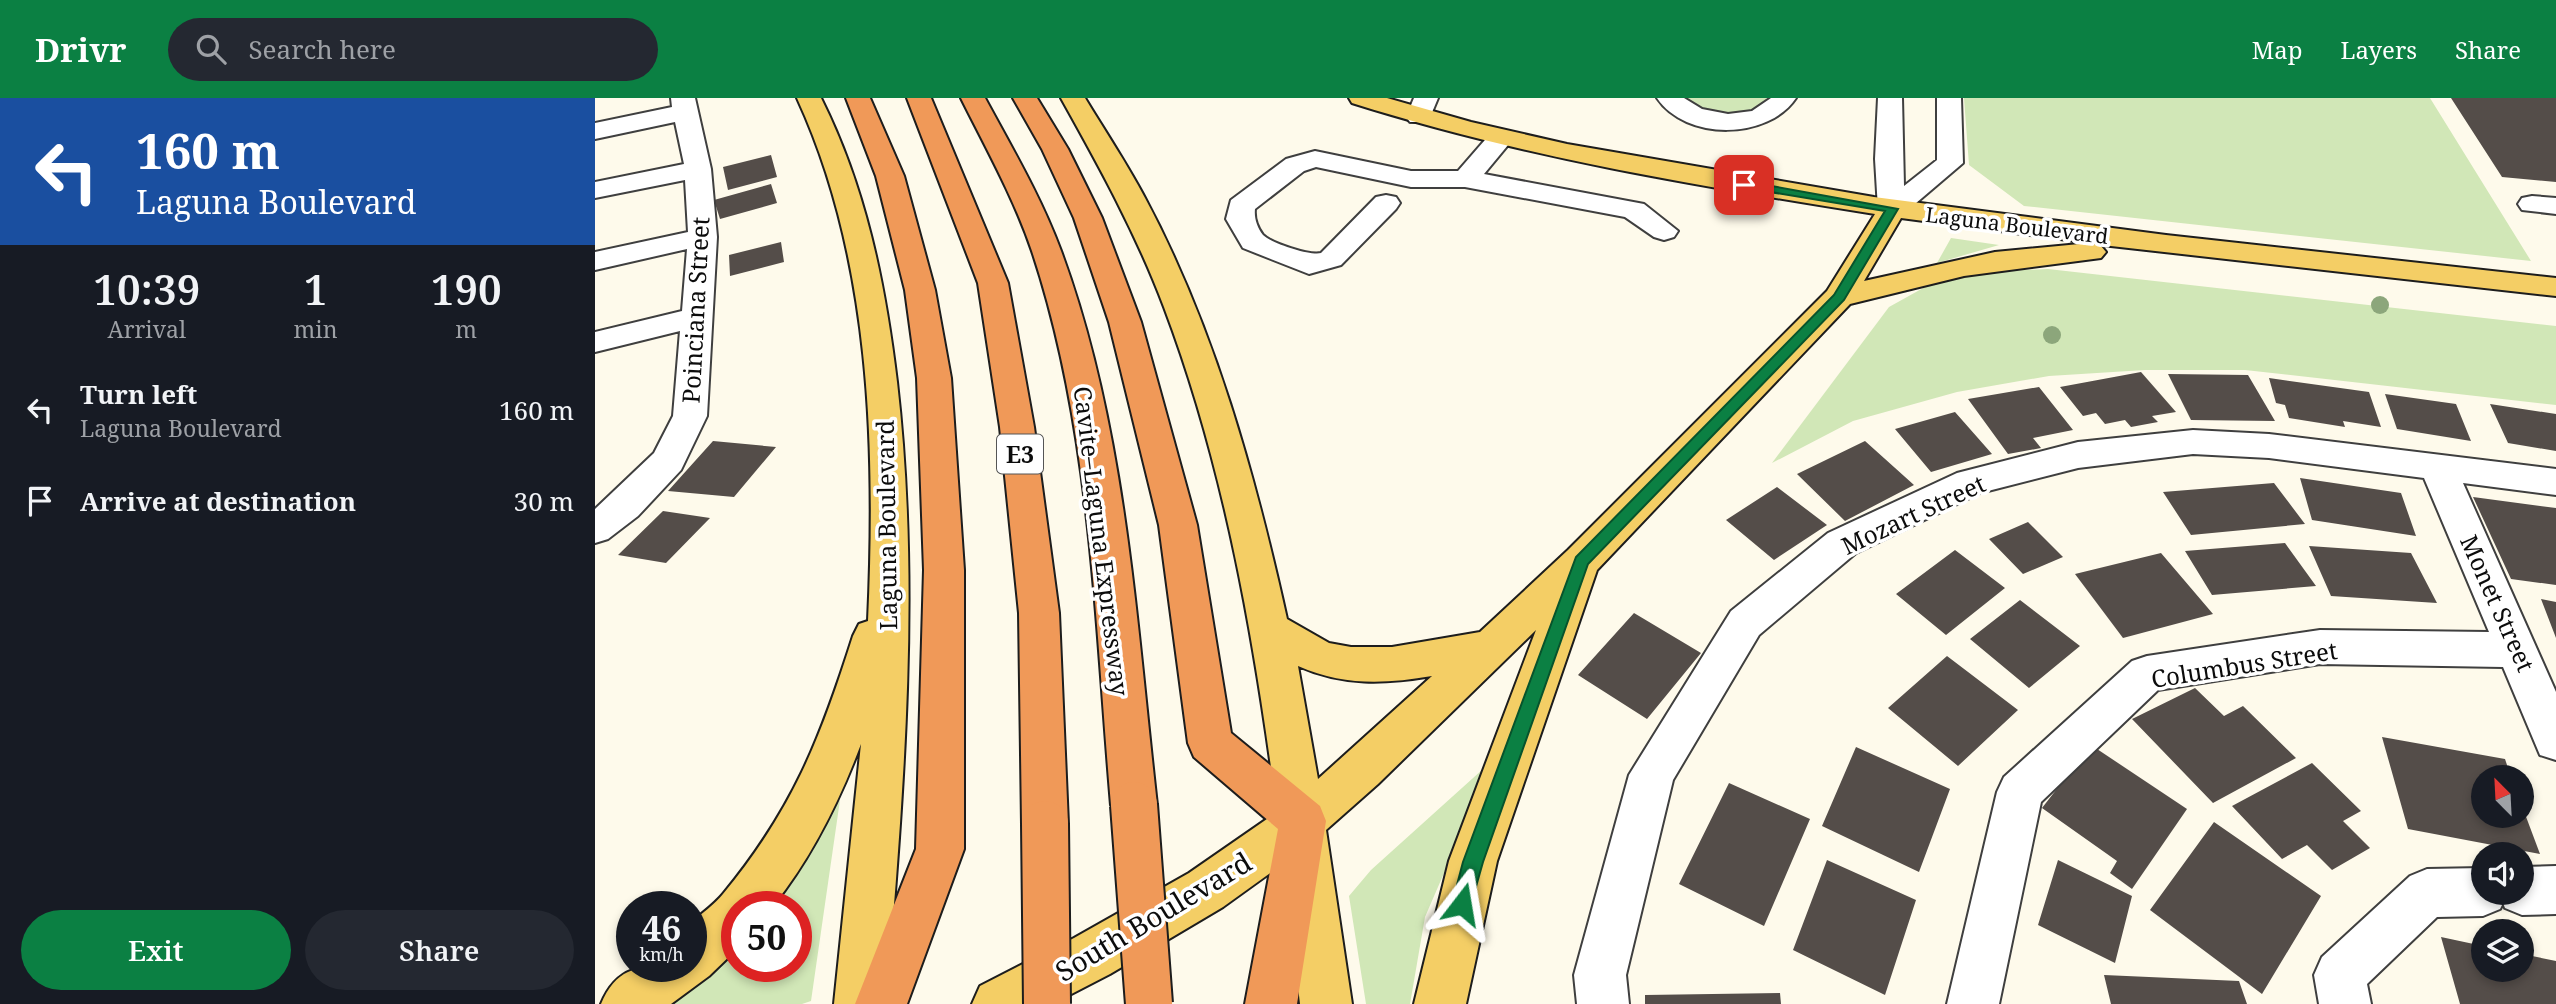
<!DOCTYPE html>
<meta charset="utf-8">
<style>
body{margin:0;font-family:"Noto Serif",serif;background:#242831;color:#f1f3f6;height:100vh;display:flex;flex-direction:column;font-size:26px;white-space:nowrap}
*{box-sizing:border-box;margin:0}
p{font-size:23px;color:#9ea1a6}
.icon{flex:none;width:38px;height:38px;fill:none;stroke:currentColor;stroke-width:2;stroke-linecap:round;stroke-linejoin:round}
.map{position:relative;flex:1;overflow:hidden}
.sheet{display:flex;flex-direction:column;background:#171b24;width:595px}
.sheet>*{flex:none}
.top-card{background:#1a4fa0;color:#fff;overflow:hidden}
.needle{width:46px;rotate:336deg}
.buttons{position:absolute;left:1876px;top:667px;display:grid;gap:14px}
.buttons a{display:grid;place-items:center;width:63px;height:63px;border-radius:50%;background:#171b24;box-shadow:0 4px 10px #0003;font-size:35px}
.speed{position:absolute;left:21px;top:793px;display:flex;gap:14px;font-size:35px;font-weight:700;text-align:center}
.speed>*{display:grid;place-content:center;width:91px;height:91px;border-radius:50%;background:#171b24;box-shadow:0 4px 10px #0003;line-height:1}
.speed small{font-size:18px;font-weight:400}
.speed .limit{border:10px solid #d22;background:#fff;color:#111}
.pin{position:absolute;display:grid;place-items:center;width:60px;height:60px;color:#fff;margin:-30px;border-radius:14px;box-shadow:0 4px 10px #0006}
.me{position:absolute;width:77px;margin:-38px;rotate:14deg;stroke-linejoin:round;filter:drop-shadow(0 0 5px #0008)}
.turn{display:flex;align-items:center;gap:24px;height:147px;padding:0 21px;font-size:32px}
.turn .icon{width:91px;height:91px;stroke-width:2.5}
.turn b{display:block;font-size:49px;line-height:60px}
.eta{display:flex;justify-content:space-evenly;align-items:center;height:119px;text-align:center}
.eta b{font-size:42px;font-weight:600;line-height:49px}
.primary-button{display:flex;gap:14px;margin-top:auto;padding:14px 21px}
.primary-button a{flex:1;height:80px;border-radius:42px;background:#0b8043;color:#fff;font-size:28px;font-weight:600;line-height:80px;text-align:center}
.primary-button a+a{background:#242831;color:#f1f3f6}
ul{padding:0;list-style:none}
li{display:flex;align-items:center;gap:21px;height:91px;padding:0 21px}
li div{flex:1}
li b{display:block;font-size:26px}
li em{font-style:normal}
header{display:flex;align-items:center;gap:42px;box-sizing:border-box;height:98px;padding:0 35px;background:#0b8043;color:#fff}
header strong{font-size:33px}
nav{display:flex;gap:38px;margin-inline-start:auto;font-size:24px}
.search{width:490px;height:63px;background:#242831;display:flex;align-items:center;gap:18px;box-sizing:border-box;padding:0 24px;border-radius:38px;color:#9ea1a6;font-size:26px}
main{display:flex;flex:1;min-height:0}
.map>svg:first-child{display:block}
.green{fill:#d1e7b7}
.building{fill:#544d49}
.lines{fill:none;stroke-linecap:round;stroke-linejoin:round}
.minor-casing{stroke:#3f3f3f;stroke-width:4}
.major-casing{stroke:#1d1d1d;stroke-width:4}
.highway-casing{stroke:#1d1d1d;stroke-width:4}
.minor{fill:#fff;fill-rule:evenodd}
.major{fill:#f4ce65;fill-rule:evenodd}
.highway{fill:#f09958;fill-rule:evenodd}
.highway-bridge-casing{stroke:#1d1d1d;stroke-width:50;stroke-linecap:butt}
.highway-bridge{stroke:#f09958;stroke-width:46}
.tree{fill:#8ca67b}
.route{fill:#0b8043;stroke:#07532c;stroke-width:2}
.labels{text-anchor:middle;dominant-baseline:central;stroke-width:7;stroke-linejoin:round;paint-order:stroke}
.far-street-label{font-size:21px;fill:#0c0c0c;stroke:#fff}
.shield{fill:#fff;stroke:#555;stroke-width:2}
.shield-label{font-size:23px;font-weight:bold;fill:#0c0c0c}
.street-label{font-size:24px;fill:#0c0c0c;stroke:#fff}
.near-street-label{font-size:28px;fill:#0c0c0c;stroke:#fff}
</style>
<header>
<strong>Drivr</strong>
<div class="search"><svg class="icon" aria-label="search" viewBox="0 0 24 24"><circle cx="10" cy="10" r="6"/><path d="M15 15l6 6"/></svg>Search here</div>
<nav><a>Map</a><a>Layers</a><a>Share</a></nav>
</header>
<main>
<section class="sheet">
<div class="top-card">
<div class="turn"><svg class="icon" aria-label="left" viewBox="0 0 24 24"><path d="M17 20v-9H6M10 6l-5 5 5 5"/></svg><div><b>160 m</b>Laguna Boulevard</div></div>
</div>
<div class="eta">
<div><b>10:39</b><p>Arrival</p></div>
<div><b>1</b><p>min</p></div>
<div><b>190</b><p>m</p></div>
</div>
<ul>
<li><svg class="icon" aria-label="left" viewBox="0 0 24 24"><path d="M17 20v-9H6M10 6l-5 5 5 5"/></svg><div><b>Turn left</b><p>Laguna Boulevard</p></div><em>160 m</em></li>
<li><svg class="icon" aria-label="arrive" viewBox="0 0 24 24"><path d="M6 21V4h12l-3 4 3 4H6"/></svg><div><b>Arrive at destination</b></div><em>30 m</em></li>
</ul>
<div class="primary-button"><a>Exit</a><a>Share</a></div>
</section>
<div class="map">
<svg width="1961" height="906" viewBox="0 0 1961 906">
<rect width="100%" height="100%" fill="#fefaeb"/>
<path class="green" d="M1088,0H1172C1152,24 1110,16 1088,0Z
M1369,0H1835L1936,163L1429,108L1374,67Z
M1356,140L1404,147L1342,165Z
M1453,171L1961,228V307L1650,272H1550L1454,278L1362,294L1258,323L1177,365L1294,209L1330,189L1384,174Z
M898,662L830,819L815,906H771L754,798L776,772Z
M245,702L216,903L207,906H67L142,845V868H201V808H171Z"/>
<path class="building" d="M1856,0H1961V84L1907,79Z
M176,57L182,79L133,92L128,69Z
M176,86L182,105L125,121L119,102Z
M186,144L189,164L135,178L134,157Z
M1546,274L1581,314L1557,318L1563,324L1536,329L1530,322L1510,326L1501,315L1488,318L1465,289Z
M1573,276L1653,277L1680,323L1596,322Z
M1674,280L1774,294L1786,329L1748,323L1750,329L1694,320L1690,307L1681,305Z
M1444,289L1478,332L1438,340L1446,350L1413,356L1373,301Z
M1790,296L1861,306L1876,343L1802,331Z
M1895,306L1961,316V353L1913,345Z
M1360,314L1397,356L1336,374L1300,331Z
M118,343L181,349L139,399L73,393Z
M1270,343L1319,387L1250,423L1202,376Z
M1705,380L1806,395L1821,438L1717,422Z
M1679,385L1710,426L1596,437L1568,394Z
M1182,389L1232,427L1179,462L1131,422Z
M1878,399L1961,410V487L1916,481Z
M68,413L115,420L71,465L23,457Z
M1433,424L1468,459L1428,476L1394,441Z
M1690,445L1721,488L1617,497L1590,453Z
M1714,448L1816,455L1842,505L1736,498Z
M1360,452L1410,490L1351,537L1301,496Z
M1566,455L1618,516L1528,540L1480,476Z
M1946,501L1961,504V540Z
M1425,502L1485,548L1434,590L1375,541Z
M1039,515L1106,555L1052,621L983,577Z
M1352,558L1423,612L1363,668L1293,610Z
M1600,590L1629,618L1648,608L1701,660L1618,705L1537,621Z
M1787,639L1910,661L1916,679H1888V718H1927V708L1945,756L1813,731Z
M1496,647L1592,711L1537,791L1515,775L1522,763L1447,710Z
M1261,649L1355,691L1324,774L1227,728Z
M1717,665L1766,713L1748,723L1775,750L1737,772L1712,747L1687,761L1637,708Z
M1134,685L1215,721L1169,828L1084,786Z
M1619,724L1726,798L1667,896L1555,812Z
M1232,762L1321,802L1290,897L1198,852Z
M1463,762L1537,798L1520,865L1443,827Z
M1846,839L1888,848V872H1927V856L1961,863V906H1865Z
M1509,877L1644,883L1652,906H1516Z
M1185,895L1186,906H1050V897Z"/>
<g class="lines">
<g class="minor-casing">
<path id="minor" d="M76,0H100L116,71L122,139L112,318L86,372L43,418L13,441L0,445V411L59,355L78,318L85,233L0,254V234L87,213L92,151L0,172V154L93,134L90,82L0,100V84L89,66L80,24L0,41V25L77,9Z
M819,0H843L833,24H815L811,19Z
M1062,0H1089L1107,11L1133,16L1157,13L1176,0H1201C1173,42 1091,43 1062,0Z
M1283,0H1307L1309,88L1342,62V0H1366L1368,65L1307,117L1297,119L1287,117L1283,111L1280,61Z
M905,33L914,35L918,41L889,76L1049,106L1083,133L1079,139L1069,142L1059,139L1030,119L870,89H816L721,69L709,73L660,111C659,120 662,129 668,137C676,145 715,158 726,155L781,99L791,97L801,99L805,105L801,111L746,167L714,176L648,150L631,121L636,102L691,61L720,53L816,73H863L896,35Z
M1937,98L1961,100V116L1927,112L1923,106L1927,100Z
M1598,332L1674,336L1961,371V397L1868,385L1961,594V662L1945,657L1908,569L1725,566L1563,592L1446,704L1404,906H1352L1402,694L1409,679L1537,563L1552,558L1725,532L1894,534L1829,380L1674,360L1598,356L1483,370L1385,395L1261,455L1164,537L1078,682L1031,877L1034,906H982L979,877L1034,677L1136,513L1233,435L1362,375L1483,344Z
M1961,768V816L1927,817L1910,810L1908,805L1905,811L1888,818L1842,819L1772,886L1776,906H1724L1719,877L1727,859L1815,778L1832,771L1888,770V794H1927V769Z"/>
</g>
<g class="major-casing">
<path id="major" d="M202,0H226C271,90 290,185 302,284C326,491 308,699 291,906H239L266,646C244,704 217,759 178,808H142V851L114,878L76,906H6C24,862 55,868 96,868V825C106,816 120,806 128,796C198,711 225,642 258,538L264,526L273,523C281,350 276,160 202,0Z
M466,0H490C510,33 532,66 550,100C620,231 660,377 692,521L734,545L756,549H797L885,534L973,452L1232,193L1280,116C1103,88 928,59 757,5L754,0H792L876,24L972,46L1279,99L1571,137L1961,180V198L1498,146L1506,148L1511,154L1506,160L1369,178L1255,206L1002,472L902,763L871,906H819L854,763L941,532L783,686L731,732L757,906H705L689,765L628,809L515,876L457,906H377L385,888L479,840L594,775L682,714C660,544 630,370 569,209C541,135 504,68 466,0ZM1306,120L1495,145L1400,154L1269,183ZM703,568C748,588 790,586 837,578L723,681Z"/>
</g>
<g class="highway-casing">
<path id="highway" d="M251,0H275L309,78L340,192L356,280L369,472V751L312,906H260L321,751L329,472L322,280L310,192L281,78Z
M312,0H336L413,185L439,329L464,515L473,726L467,741L450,748L433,741L427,726L424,515L405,329L383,185Z
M366,0H390C417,50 446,99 466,153C531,329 541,522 562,707L555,722L539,728L523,722L516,707C500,523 496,330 437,153C419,100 391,50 366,0Z
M418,0H442L473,51L507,120L546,224L602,427L636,635L725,708L731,723L702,906H650L683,731L599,659L593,645L564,427L514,224L479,120L447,51Z"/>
</g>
<use href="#minor" class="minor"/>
<use href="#major" class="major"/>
<use href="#highway" class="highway"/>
<g class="highway-bridge-casing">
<path id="highway-bridge" d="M539,707L554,906
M450,726L452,906"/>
</g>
<use href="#highway-bridge" class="highway-bridge"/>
</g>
<g class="tree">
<circle cx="1785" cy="207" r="9"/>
<circle cx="1457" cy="237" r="9"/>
</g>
<path class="route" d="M1149,83L1303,111L1249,202L993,466L888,764L874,813L867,816L860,813L857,806L868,764L981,459L1239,197L1290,113L1145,89L1144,87Z"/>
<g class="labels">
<g class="far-street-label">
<text transform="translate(1422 127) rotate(7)">Laguna Boulevard</text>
</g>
<rect class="shield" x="402" y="336.5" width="46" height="39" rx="5"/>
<g class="shield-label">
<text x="425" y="356">E3</text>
</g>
<g class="street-label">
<text transform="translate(100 212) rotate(-87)">Poinciana Street</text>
<text transform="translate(1318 416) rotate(-25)">Mozart Street</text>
<text transform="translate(291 427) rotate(-91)">Laguna Boulevard</text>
<text transform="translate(507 443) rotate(83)">Cavite–Laguna Expressway</text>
<text transform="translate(1903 505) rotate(66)">Monet Street</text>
<text transform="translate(1649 566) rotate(-9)">Columbus Street</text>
</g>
<g class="near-street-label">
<text transform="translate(558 818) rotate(-31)">South Boulevard</text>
</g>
</g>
</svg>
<div class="buttons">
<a><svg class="needle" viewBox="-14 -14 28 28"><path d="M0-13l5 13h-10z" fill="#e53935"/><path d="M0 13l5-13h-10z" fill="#9ea1a6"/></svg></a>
<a><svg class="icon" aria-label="sound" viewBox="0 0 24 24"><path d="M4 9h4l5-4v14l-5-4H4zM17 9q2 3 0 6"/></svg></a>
<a><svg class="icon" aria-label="layers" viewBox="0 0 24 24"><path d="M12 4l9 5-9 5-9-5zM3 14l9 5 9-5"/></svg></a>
</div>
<div class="speed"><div>46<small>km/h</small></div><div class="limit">50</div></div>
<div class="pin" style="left:1149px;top:87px;background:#d93025"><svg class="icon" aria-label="arrive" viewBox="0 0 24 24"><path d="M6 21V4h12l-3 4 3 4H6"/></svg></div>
<svg class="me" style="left:867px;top:806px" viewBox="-20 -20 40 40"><path d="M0-17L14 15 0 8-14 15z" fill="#0b8043" stroke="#fff" stroke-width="4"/></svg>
</div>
</main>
